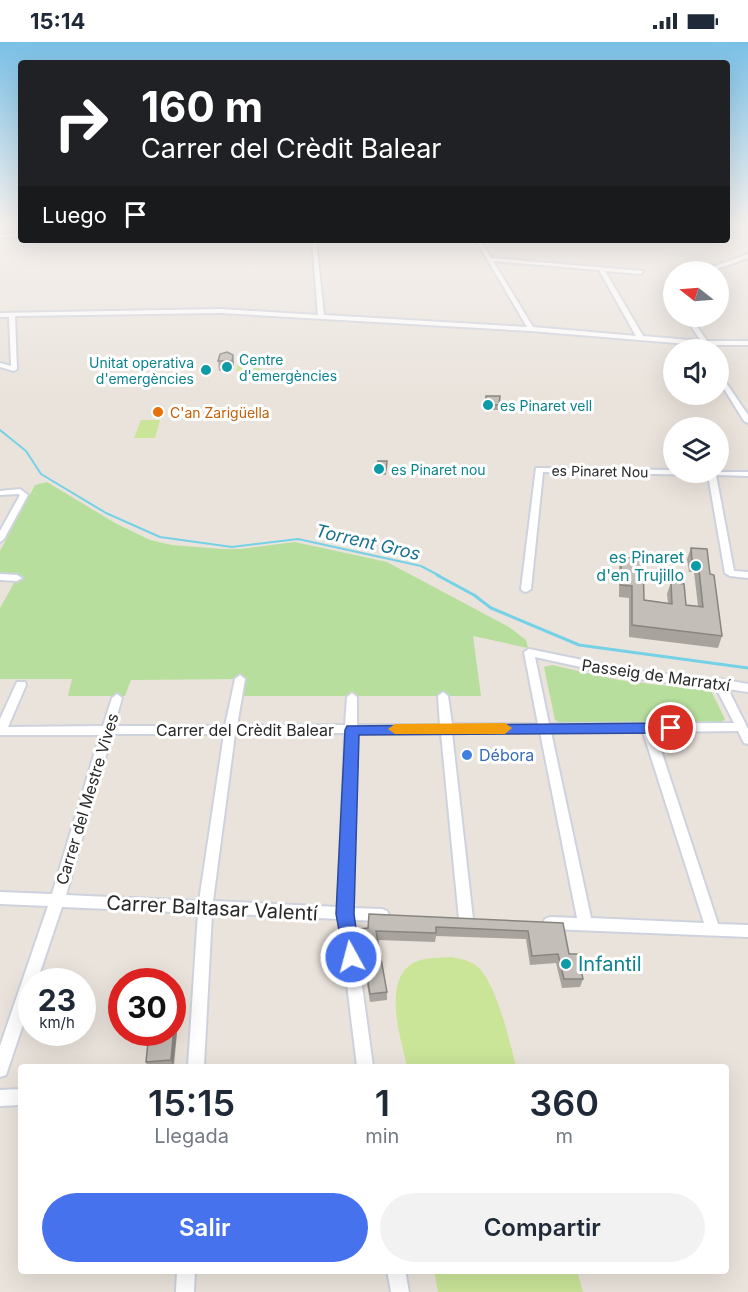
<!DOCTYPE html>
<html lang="es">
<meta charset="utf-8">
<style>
body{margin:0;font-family:Inter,sans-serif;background:#f2f2f3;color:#1f2937;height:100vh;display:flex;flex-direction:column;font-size:22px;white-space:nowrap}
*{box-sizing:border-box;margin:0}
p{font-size:20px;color:#747a83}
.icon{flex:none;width:33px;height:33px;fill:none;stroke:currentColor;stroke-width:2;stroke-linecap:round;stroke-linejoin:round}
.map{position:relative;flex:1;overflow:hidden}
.panel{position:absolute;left:18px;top:1022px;width:711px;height:210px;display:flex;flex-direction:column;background:#fff;border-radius:6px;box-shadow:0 6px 24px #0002}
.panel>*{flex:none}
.banner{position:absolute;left:18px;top:18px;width:712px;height:183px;border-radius:6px;box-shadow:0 6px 24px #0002;background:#202124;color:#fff;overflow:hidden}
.needle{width:39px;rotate:287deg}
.fabs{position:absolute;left:663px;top:219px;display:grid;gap:12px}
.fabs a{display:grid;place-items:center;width:66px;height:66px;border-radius:50%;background:#fff;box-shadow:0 6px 24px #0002;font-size:30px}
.speed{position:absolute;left:18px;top:926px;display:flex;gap:12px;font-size:30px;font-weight:700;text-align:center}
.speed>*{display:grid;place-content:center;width:78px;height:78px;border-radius:50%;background:#fff;box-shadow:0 6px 24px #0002;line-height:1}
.speed small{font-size:15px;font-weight:400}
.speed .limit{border:9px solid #d22;background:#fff;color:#111}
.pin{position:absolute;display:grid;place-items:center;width:51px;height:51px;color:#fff;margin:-26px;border:3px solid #fff;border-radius:50%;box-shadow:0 2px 6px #0007}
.me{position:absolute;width:66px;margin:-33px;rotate:353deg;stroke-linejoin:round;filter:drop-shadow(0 0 4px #0008)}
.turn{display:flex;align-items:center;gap:21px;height:126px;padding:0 24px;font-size:27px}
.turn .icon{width:78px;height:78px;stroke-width:2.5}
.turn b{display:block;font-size:42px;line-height:51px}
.then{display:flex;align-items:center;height:57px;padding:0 24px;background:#0003;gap:12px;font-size:22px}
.eta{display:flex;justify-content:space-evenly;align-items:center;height:102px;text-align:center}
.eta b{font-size:36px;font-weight:600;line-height:42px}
.cta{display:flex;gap:12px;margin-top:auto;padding:12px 24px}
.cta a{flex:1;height:69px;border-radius:36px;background:#4672ed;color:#fff;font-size:24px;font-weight:600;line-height:69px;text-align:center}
.cta a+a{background:#f2f2f3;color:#1f2937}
.status{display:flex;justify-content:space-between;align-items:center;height:42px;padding:0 30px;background:#fff;direction:ltr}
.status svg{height:16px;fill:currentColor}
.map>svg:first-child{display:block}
.green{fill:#b7de9c}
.pitch{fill:#cae498}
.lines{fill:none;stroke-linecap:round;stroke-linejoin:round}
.stream-far1{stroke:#75d1e6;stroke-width:2}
.stream{stroke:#75d1e6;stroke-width:3}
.minor-casing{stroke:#ced2dd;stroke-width:4}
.minor{fill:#fff;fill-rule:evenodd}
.wall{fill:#a8a39d}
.shaded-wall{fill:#888580}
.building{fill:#c3beb7;stroke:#888580;stroke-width:1.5}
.route{fill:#4672ed;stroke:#2e4a9a;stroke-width:1.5}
.slow{fill:#f59e0b}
.culture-dot{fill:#0f9aa8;stroke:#fff;stroke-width:2}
.food-dot{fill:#e8710a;stroke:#fff;stroke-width:2}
.shop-dot{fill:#3f7fe0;stroke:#fff;stroke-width:2}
.labels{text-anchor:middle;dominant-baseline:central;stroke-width:6;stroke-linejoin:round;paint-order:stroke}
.far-culture-label{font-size:14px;fill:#0d838f;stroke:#fff;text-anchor:start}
.far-food-label{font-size:14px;fill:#c56008;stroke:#fff;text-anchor:start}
.far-street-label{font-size:14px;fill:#292929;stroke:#fff}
.culture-label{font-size:16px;fill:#0d838f;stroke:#fff;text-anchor:end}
.street-label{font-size:16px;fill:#292929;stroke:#fff}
.shop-label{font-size:16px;fill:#366cbe;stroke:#fff;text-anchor:start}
.water-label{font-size:18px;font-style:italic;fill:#167090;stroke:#fff}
.near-street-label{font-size:20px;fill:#292929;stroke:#fff}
.near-culture-label{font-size:20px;fill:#0d838f;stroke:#fff;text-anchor:start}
</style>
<div class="status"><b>15:14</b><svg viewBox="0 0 49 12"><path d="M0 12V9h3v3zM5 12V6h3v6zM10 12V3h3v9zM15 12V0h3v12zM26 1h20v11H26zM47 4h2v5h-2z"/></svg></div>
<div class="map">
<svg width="748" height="1250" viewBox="0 0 748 1250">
<rect width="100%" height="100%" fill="#eae3dc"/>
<path class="green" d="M47,440L115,481L150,498L172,503L222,507H240L295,500L387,520L509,585L526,598L528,606L473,594L481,654H244L240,637L131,638L125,654H68L72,637H0V566L19,532L0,531V509L35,443Z
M552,623L618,638L711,649L725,677L722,680L560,681L555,678L544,625Z"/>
<path class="pitch" d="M240,313H263L260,329H236Z
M141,378H160L155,396H134Z
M452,915C459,917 468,918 474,922C495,934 510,1001 516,1024H407C401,997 381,937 415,920C426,915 440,916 452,915Z
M434,1229H577L583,1250H438Z"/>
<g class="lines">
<path class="stream-far1" d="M0,388L26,409L41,432L106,471L160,495L232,505L298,497L421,524L440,534"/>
<path class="stream" d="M437,533L474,553L491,566L579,603L748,626"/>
<g class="minor-casing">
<path id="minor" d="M21,192V194L0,195V193Z
M312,198H316L324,273L527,285L476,198H480L491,216L643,229L641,232L605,229L643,294L701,299L684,274H690L707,299H748V303H700L531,289L221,271L15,274L17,327L14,329L0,325V321L11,324L9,275H0V271L221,267L318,273ZM493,219L599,228L636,294L533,285Z
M748,212V216L708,230H699Z
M674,240V244L670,246L674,251V258L664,246Z
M718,329L748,373V381L744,379L718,337Z
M536,426L674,428V430H748V434L716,433L734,529L748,530V536L730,534L725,531L708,433L543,430L531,547L526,550L523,549L521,547Z
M20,447L28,453L4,497L0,500V489L20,453L18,452L0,453V449Z
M0,532L17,533L22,536L17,539L0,538Z
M529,607L631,628L715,638L719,637L748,642V650L728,647L748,687V702L744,701L738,689L655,690L718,882L748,883V895L550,887L545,885L543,881L545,877L550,875L577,876L540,690L452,691L473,877L471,881L466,883L461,881L459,877L441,691H357L352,866L382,867L387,869L389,873L387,877L382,879L353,878L373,1024H357L339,877L212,871L204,1024H188L198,871L62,865L37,939H32V956L8,1027L6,1033L0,1035V1004L48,864L0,862V850L52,852L100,693H0V677L17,640H25L26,643L8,685L103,684L112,656L117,652L122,656L114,684H225L235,637L240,633L245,637L237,684L345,683L347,655L352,651L357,655V683H440L438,654L443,650L448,654L452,682H538L524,610ZM535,615L631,636L716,646L734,681L549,682ZM551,690H643L704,881L591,876ZM345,691L338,865L213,859L235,692ZM112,692H224L199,859L66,853Z
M21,1047V1063L0,1064V1048Z
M177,1228H195L194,1250H176Z
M387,1228H405L409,1250H391Z"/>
</g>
<use href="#minor" class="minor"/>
</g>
<path class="wall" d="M233,313L234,323L233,328L219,329L218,319Z
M486,354H500L499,368H485Z
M378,419H387L386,433H378Z
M691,506L710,532L722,594L718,606L629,595V556L619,555V526L621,515L644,558L668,561L667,552L671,540L686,563L698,564L694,530H689L687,517Z
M563,881L569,912L583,937L580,945L562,946L556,921L530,923L526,897L436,894L435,900L378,898L387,950V958L370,960L359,895V887Z
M175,972L178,980L174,1024H147L146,1020Z"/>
<path class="shaded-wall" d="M233,313L234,323L233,328L232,319Z
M175,972L178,980L173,1024L171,1018Z"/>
<path class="building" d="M227,310L233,313L232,319H218L220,312Z
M486,354H500L499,363H486Z
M378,419H387L386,428H378Z
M691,506L707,507L710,532L714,533L722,594L632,583V544L621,543V515L643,517L644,558L672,562L671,540L684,542L686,563L703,565L698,519L692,518Z
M369,872L563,881L569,912H578L583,937H564L558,912L532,914L528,889L436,885V891L376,889L387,950L370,952L359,887L368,886Z
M172,972H175L171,1018L146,1020L149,990H172Z"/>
<linearGradient id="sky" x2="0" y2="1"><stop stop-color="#7ac0e7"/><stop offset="0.51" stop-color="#f6f2ef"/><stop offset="1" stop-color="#f6f2ef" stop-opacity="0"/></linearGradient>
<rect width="748" height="356" fill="url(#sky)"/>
<path class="route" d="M671,681L678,686L671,691L359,693L354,872L360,915L358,921L351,924L345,921L336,872L345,688L347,684Z"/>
<path class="slow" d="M505,681L512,686L505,692H395L388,687L395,682Z"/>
<g class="culture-dot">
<circle cx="227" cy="325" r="6"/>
<circle cx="206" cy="328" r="6"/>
<circle cx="488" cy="363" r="6"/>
<circle cx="379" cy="427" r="6"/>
<circle cx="696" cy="524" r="6"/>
<circle cx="566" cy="922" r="6"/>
</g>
<circle class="food-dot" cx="158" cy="370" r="6"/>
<circle class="shop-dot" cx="467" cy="713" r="6"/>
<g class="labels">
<g class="far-culture-label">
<text x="239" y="317">Centre<tspan x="239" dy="16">d'emergències</tspan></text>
<text x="194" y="320" text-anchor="end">Unitat operativa<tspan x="194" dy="16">d'emergències</tspan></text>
<text x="500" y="363">es Pinaret vell</text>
<text x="391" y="427">es Pinaret nou</text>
</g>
<g class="far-food-label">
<text x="170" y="370">C'an Zarigüella</text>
</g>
<g class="far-street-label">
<text transform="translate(600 429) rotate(1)">es Pinaret Nou</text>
</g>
<g class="culture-label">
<text x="684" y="515">es Pinaret<tspan x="684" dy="18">d'en Trujillo</tspan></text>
</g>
<g class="street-label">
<text transform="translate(656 633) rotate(8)">Passeig de Marratxí</text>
<text x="245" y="688">Carrer del Crèdit Balear</text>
<text transform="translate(87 757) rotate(-73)">Carrer del Mestre Vives</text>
</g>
<g class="shop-label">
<text x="479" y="713">Débora</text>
</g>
<g class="water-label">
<text transform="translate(368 500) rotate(13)">Torrent Gros</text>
</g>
<g class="near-street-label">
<text transform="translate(212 866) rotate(3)">Carrer Baltasar Valentí</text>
</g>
<g class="near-culture-label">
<text x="578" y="922">Infantil</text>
</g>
</g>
</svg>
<div class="fabs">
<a><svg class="needle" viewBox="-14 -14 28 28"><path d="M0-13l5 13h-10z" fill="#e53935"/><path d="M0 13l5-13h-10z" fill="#747a83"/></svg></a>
<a><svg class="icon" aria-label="sound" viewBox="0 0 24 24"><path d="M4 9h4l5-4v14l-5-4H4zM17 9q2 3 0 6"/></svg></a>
<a><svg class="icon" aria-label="layers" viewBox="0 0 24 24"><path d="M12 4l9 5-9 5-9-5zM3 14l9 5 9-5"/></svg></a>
</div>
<div class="speed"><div>23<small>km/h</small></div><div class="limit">30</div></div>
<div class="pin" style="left:671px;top:686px;background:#d93025"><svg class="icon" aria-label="arrive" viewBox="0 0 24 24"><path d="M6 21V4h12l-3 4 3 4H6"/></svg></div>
<svg class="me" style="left:351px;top:915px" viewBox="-20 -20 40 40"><circle r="17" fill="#4672ed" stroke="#fff" stroke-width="3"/><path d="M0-11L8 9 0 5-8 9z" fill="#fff"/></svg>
<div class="banner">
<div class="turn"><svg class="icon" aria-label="right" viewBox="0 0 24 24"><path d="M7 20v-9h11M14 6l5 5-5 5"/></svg><div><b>160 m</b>Carrer del Crèdit Balear</div></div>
<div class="then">Luego<svg class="icon" aria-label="arrive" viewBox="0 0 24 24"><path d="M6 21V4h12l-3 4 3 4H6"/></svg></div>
</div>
<section class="panel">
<div class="eta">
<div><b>15:15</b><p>Llegada</p></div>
<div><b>1</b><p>min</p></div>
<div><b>360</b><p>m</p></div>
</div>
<div class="cta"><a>Salir</a><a>Compartir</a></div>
</section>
</div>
